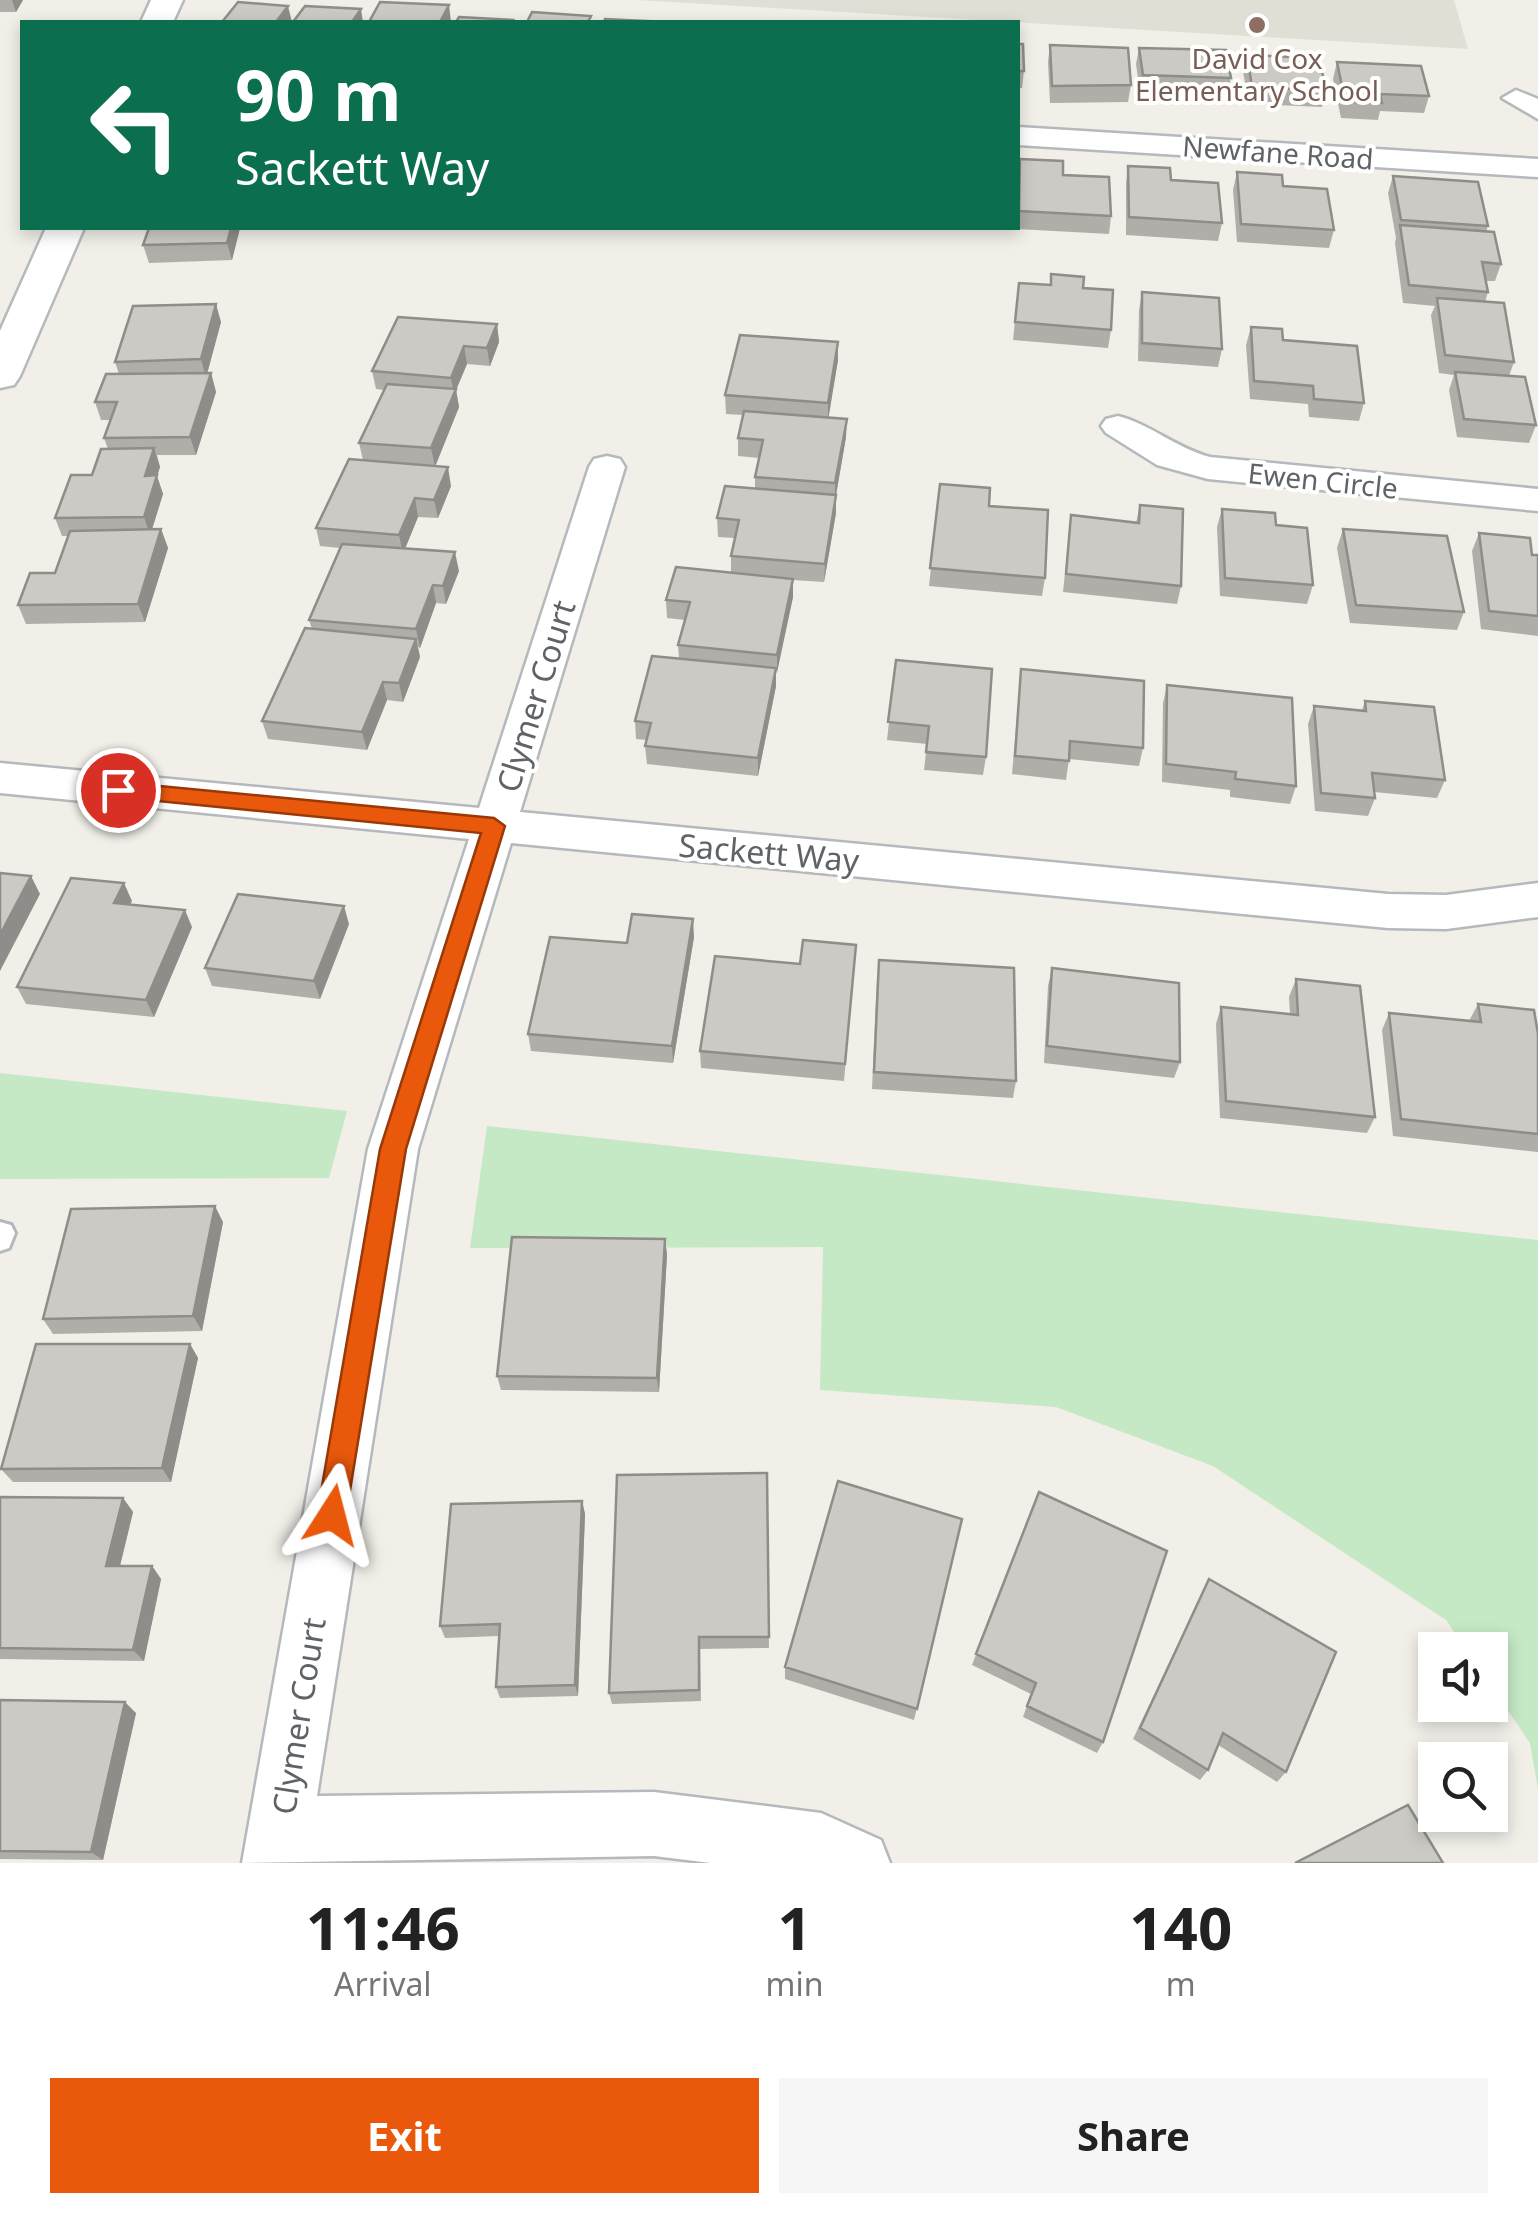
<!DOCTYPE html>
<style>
body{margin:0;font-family:"Noto Sans",sans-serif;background:#f6f6f6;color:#222;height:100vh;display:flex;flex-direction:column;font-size:38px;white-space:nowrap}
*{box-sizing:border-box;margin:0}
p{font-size:32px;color:#767676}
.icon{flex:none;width:55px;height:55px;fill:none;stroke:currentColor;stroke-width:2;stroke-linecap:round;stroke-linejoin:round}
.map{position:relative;height:1863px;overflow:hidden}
.sheet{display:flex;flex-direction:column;background:#fff;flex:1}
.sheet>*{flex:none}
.top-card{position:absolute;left:20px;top:20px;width:1000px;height:210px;border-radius:0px;box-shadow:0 5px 15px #0003;background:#0b6e4f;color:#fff;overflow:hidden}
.tools{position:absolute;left:1418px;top:1632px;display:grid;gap:20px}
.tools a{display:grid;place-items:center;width:90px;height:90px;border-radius:0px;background:#fff;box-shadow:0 5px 15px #0003;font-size:50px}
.pin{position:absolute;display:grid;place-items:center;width:85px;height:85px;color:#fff;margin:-42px;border:5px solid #fff;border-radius:50%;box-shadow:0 2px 10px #0007}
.me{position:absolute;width:110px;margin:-55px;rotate:9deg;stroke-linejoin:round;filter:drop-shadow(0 0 8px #0008)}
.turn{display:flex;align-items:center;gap:35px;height:210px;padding:0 50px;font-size:45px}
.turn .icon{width:130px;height:130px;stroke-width:2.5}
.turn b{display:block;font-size:70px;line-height:85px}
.eta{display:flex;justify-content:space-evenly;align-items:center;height:170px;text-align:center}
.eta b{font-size:60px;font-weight:700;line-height:70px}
.cta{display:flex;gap:20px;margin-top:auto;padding:20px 50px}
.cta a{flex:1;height:115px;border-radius:0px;background:#ea580c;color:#fff;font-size:40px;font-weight:700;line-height:115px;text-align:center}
.cta a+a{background:#f6f6f6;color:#222}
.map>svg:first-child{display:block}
.education{fill:#e1ded6}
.green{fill:#c5e8c5}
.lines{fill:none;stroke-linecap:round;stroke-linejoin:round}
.lane-casing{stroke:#b5b8bc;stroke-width:6}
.street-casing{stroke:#b5b8bc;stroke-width:5}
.secondary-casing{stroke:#b6babf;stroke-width:5}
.lane{fill:#fff;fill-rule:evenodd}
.street{fill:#fff;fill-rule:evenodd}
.secondary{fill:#fff;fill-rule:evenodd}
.wall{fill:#afaea9}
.shaded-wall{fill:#8f8d8a}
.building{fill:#cccac5;stroke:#8f8d8a;stroke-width:2.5}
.route{fill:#ea580c;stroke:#983908;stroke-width:2.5}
.education-dot{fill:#8d6e63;stroke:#fff;stroke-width:4}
.labels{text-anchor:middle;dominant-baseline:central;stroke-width:8;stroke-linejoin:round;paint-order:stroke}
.far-education-label{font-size:28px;fill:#785e54;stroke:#fff}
.far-street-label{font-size:28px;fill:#5f6368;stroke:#fff}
.street-label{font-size:32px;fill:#5f6368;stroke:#fff}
</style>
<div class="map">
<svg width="1538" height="1863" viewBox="0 0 1538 1863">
<rect width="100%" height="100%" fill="#f1efe8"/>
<path class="education" d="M638,0H1454L1468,49Z"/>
<path class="green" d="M0,1073L347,1111L329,1178L0,1179Z
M487,1126L1538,1240V1789L1530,1743L1490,1684V1650H1467L1446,1620L1213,1466L1056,1407L820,1390L823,1247L470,1248Z"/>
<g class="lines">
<g class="lane-casing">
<path id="lane" d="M0,1222L11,1225L15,1233L9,1248L0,1251Z"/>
</g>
<g class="street-casing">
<path id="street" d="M1516,90L1538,99V119L1502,98Z
M1018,127L1538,159V177L1018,145Z
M1118,416C1150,424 1176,448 1210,457L1538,489V511L1208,479L1157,465L1106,433L1101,426L1106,419Z
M607,456L620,459L625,467L520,812L1388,894L1446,895L1538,883V917L1446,929L1388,928L511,843L418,1149L317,1796L654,1792L821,1813L881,1840L890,1863H711L654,1856L242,1863L368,1149L469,839L0,793V763L479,808L589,467L594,459Z"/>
</g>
<g class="secondary-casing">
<path id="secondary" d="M151,0H183L173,22H141Z
M46,228H84L20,376L14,385L0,388V331Z"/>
</g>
<use href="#lane" class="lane"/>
<use href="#street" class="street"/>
<use href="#secondary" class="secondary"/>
</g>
<path class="wall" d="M0,0H23L16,12H0Z
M1018,44L1024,71L1022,88H1018Z
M1050,45L1131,85L1128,102L1050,103L1048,62Z
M1139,48L1231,78L1227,95L1140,92L1136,64Z
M1247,55L1326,90L1322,107L1249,104L1243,72Z
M1337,62L1429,96L1424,113L1380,111L1378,120L1341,118L1333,79Z
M1020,159L1063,175L1111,216L1109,234L1017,229Z
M1128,166L1222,223L1218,241L1126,235V183Z
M1237,172L1283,186L1334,230L1329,248L1237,242L1233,190Z
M1393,176L1488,226L1486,232L1501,264L1495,281H1486L1488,292L1485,302L1514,362L1509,376L1536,425L1529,443L1457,437L1449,390L1454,375L1439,373L1431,315L1435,306L1403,303L1395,243L1396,238L1388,193Z
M149,228H240L232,260L149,263L143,245Z
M1051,274L1083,288L1111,330L1108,348L1013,340L1019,283L1050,285Z
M1142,292L1222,349L1218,367L1138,361L1139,310Z
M221,322L207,373H211L216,392L196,455H157L160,467L157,476L163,494L152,530L161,529L168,548L145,622L26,624L18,605L55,573L68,536H62L55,518L92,475L108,449L104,438L110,420H101L95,402L119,374L115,362Z
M497,324L499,342L490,366L467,364L456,390L459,407L435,466L451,486L438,518L418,517L405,548L459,571L446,604L436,603L420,648L418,647L420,657L403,702L387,700L367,750L268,739L262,721L312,629L309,620L340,548L320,546L316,528L363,460L359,443L384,390L376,389L372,371Z
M1251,327L1283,340L1364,403L1359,421L1309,417L1308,404L1250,399L1246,345Z
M838,360L828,417L846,437L836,495V513L824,582L793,580V597L776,673V686L758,776L647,764L645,746L647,740L636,739L635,721L679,659L678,645L685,620L667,618L666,600L731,573V556L735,538L718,537L717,518L755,489V477L759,458L738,456V438L743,415L726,414L725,395Z
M940,484L989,506L1045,578L1042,596L929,586Z
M1140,505L1181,586L1177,604L1063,592L1071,515L1136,523Z
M1222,509L1276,525L1313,585L1307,604L1220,596L1217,527Z
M1343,529L1464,612L1457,630L1350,623L1337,548Z
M1479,533L1532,555H1538V636L1481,629L1472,551Z
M896,660L986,757L983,775L924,770L927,744L887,740Z
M1021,669L1143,748L1139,766L1069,759L1066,780L1012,774Z
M1167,685L1296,786L1290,804L1230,797V790L1162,782L1163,703Z
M1365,701L1445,780L1437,798L1374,792L1375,798L1368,816L1315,811L1308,724L1314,706L1362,710Z
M132,901L130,904L192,927L154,1017L26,1004L17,987Z
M349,924L320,999L212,986L205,968Z
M694,937L673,1063L531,1051L528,1034L627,943Z
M856,945L844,1081L701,1068L700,1051L800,964Z
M1052,968L1180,1062L1174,1078L1044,1063L1048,986Z
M877,977L1016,1081L1013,1098L872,1089Z
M1296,979L1375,1117L1367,1133L1220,1118L1216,1024L1221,1007L1290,1014L1289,997Z
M1478,1004L1538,1034V1152L1393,1136L1382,1030L1389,1013L1469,1021Z
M223,1222L202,1331L53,1334L43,1319Z
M665,1239L667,1255L659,1392L501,1390L497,1376Z
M190,1344L198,1358L171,1482H13L1,1469Z
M767,1473L769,1648L700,1649L701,1701L612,1704L609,1693Z
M1039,1492L1103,1742L1097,1753L1023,1717L1031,1694L972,1665Z
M0,1497L123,1498L133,1512L120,1566H152L161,1579L144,1661L0,1659Z
M582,1501L585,1514L578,1696L500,1698L496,1687L499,1636L445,1638L440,1626Z
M962,1519L914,1720L785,1679V1667Z
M1209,1579L1286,1772L1277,1782L1218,1745L1208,1770L1200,1780L1133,1739Z
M0,1700L136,1713L103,1860L0,1859Z"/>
<path class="shaded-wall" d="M12,0H23L16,12Z
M449,5L451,22H440Z
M288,6L292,22H276Z
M361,9L363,22H352Z
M231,228H240L232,260L227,243Z
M216,304L221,322L206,378L201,359Z
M497,324L499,342L490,366L487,348Z
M838,342V360L828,421V403Z
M464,346L467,364L456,390L459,407L435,467L431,448L454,395L451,378Z
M211,373L216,392L196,455L190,437Z
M847,419L846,437L835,501V483Z
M154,448L160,467L157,476L163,494L150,535L144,517L145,476Z
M448,467L451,486L438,518L434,500Z
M836,495V513L824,582L825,564Z
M415,498L418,517L403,554L399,535Z
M161,529L168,548L145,622L138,604Z
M455,552L459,571L446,604L443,586Z
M793,579V597L777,673V655Z
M433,585L436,603L420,648L416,629Z
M416,639L420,657L403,702L399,683Z
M776,668V686L758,776V758Z
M383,682L387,700L367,750L362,732Z
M31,876L40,894L0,971V935Z
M124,883L132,901L122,920L114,903Z
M344,906L349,924L320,999L314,981Z
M185,910L192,927L154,1017L146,1000Z
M693,919L694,937L673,1063L672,1046Z
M215,1206L223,1222L202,1331L193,1316Z
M665,1239L667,1255L659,1392L657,1378Z
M190,1344L198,1358L171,1482L162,1468Z
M123,1498L133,1512L117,1578L106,1566Z
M582,1501L585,1514L578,1696L575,1685Z
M152,1566L161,1579L144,1661L133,1650Z
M125,1702L136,1713L103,1860L91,1852Z"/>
<path class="building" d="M238,2L288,6L276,22H222Z
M380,2L449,5L440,22H369Z
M305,6L361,9L352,22H293Z
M532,12L591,16L588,22H527Z
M459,17L513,20L512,22H456Z
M605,19L668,22H604Z
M1018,44H1023L1024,71H1018Z
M1050,45L1128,48L1131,85L1052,86Z
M1139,48L1226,50L1231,78L1143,75Z
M1247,55L1319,58L1326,90L1252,87Z
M1337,62L1421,66L1429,96L1380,94L1382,103L1345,101Z
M1020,159L1063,161V175L1109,177L1111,216L1019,211Z
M1128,166L1170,168L1171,180L1218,183L1222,223L1129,217Z
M1237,172L1282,175L1283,186L1327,189L1334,230L1241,224Z
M1393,176L1478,182L1488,226L1401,220Z
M1400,225L1494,232L1501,264L1482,262L1488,292L1409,285Z
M149,228H231L227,243L143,245Z
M1051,274L1084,277L1083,288L1113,290L1111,330L1015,322L1019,283L1051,285Z
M1142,292L1219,298L1222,349L1142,343Z
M1437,298L1504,303L1514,362L1445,355Z
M216,304L201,359L115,362L133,306Z
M398,317L497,324L487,348L464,346L451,378L372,371Z
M1251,327L1282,329L1283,340L1357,346L1364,403L1314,399L1313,386L1254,381Z
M740,335L838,342L828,403L725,395Z
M1455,372L1525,377L1536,425L1464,419Z
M211,373L190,437L104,438L117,402H95L106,374Z
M387,384L456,389L431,448L359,443Z
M744,411L847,419L835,483L755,477L763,440L738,438Z
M154,448L145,476L157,475L144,517L55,518L71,475H92L101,449Z
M349,459L448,467L434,500L415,498L399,535L316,528Z
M940,484L990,488L989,506L1048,510L1045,578L930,568Z
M725,486L836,495L825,564L731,556L739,520L717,518Z
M1140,505L1183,509L1181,586L1066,574L1071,515L1139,523Z
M1222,509L1275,513L1276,525L1307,528L1313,585L1225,578Z
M161,529L138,604L18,605L30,573H55L70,531Z
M1343,529L1447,536L1464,612L1356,605Z
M1479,533L1530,538L1532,555H1538V616L1489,611Z
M342,544L455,552L443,586L433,585L416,629L309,620Z
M676,567L793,579L777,655L678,645L690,602L666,600Z
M305,628L416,639L399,683L383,682L362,732L262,721Z
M652,656L776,668L758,758L645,746L651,723L635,721Z
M896,660L992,669L986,757L926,752L929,726L888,722Z
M1021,669L1144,681L1143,748L1070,741L1069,761L1015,756Z
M1167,685L1292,698L1296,786L1235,779L1236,772L1166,764Z
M1365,701L1434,707L1445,780L1372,773L1375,798L1321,793L1314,706L1366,711Z
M0,873L31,876L0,935Z
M71,878L124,883L114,903L185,910L146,1000L17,987Z
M238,894L344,906L314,981L205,968Z
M632,914L693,919L672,1046L528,1034L550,937L627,943Z
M803,940L856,945L845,1064L700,1051L715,956L800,964Z
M879,960L1014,968L1016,1081L874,1072Z
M1052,968L1179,983L1180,1062L1047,1046Z
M1296,979L1360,986L1375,1117L1226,1101L1221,1007L1298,1015Z
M1478,1004L1534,1010L1538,1034V1134L1401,1119L1389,1013L1481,1022Z
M215,1206L193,1316L43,1319L71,1209Z
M512,1237L665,1239L657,1378L497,1376Z
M36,1344H190L162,1468L1,1469Z
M767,1473L769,1637H699V1690L609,1693L617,1475Z
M838,1481L962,1519L917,1709L785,1667Z
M1039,1492L1167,1551L1103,1742L1027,1706L1036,1683L976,1654Z
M0,1497L123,1498L106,1566H152L133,1650L0,1648Z
M582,1501L575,1685L496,1687L500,1624L440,1626L451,1504Z
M1209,1579L1336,1652L1286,1772L1223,1733L1208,1770L1140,1728Z
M0,1700L125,1702L91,1852L0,1851Z
M1408,1805L1443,1863H1295Z"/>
<path class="route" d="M118,782L494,818L505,826L406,1149L346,1515L342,1525L332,1529L321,1525L317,1515L380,1149L481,833L118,797L108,790Z"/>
<circle class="education-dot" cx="1257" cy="25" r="10"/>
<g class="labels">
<g class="far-education-label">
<text x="1257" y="58">David Cox<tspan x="1257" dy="32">Elementary School</tspan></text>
</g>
<g class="far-street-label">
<text transform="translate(1278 152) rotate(4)">Newfane Road</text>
<text transform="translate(1323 480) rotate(6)">Ewen Circle</text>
</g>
<g class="street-label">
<text transform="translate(535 696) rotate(-73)">Clymer Court</text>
<text transform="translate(769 852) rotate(5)">Sackett Way</text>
<text transform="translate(298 1716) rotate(-81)">Clymer Court</text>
</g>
</g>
</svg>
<div class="tools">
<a><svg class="icon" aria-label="sound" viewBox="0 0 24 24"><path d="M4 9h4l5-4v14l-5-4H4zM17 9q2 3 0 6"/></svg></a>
<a><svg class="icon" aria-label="search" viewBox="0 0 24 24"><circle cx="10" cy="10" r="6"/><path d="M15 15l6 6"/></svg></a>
</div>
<div class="pin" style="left:118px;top:790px;background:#d93025"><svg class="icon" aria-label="arrive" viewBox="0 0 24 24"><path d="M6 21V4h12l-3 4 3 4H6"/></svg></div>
<svg class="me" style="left:332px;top:1515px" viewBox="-20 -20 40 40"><path d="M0-17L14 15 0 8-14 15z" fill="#ea580c" stroke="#fff" stroke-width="4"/></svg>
<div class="top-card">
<div class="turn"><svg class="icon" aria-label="left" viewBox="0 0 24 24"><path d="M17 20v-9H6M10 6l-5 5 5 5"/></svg><div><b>90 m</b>Sackett Way</div></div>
</div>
</div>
<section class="sheet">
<div class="eta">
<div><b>11:46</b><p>Arrival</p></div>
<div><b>1</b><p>min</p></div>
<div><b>140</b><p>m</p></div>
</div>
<div class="cta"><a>Exit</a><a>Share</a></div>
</section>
